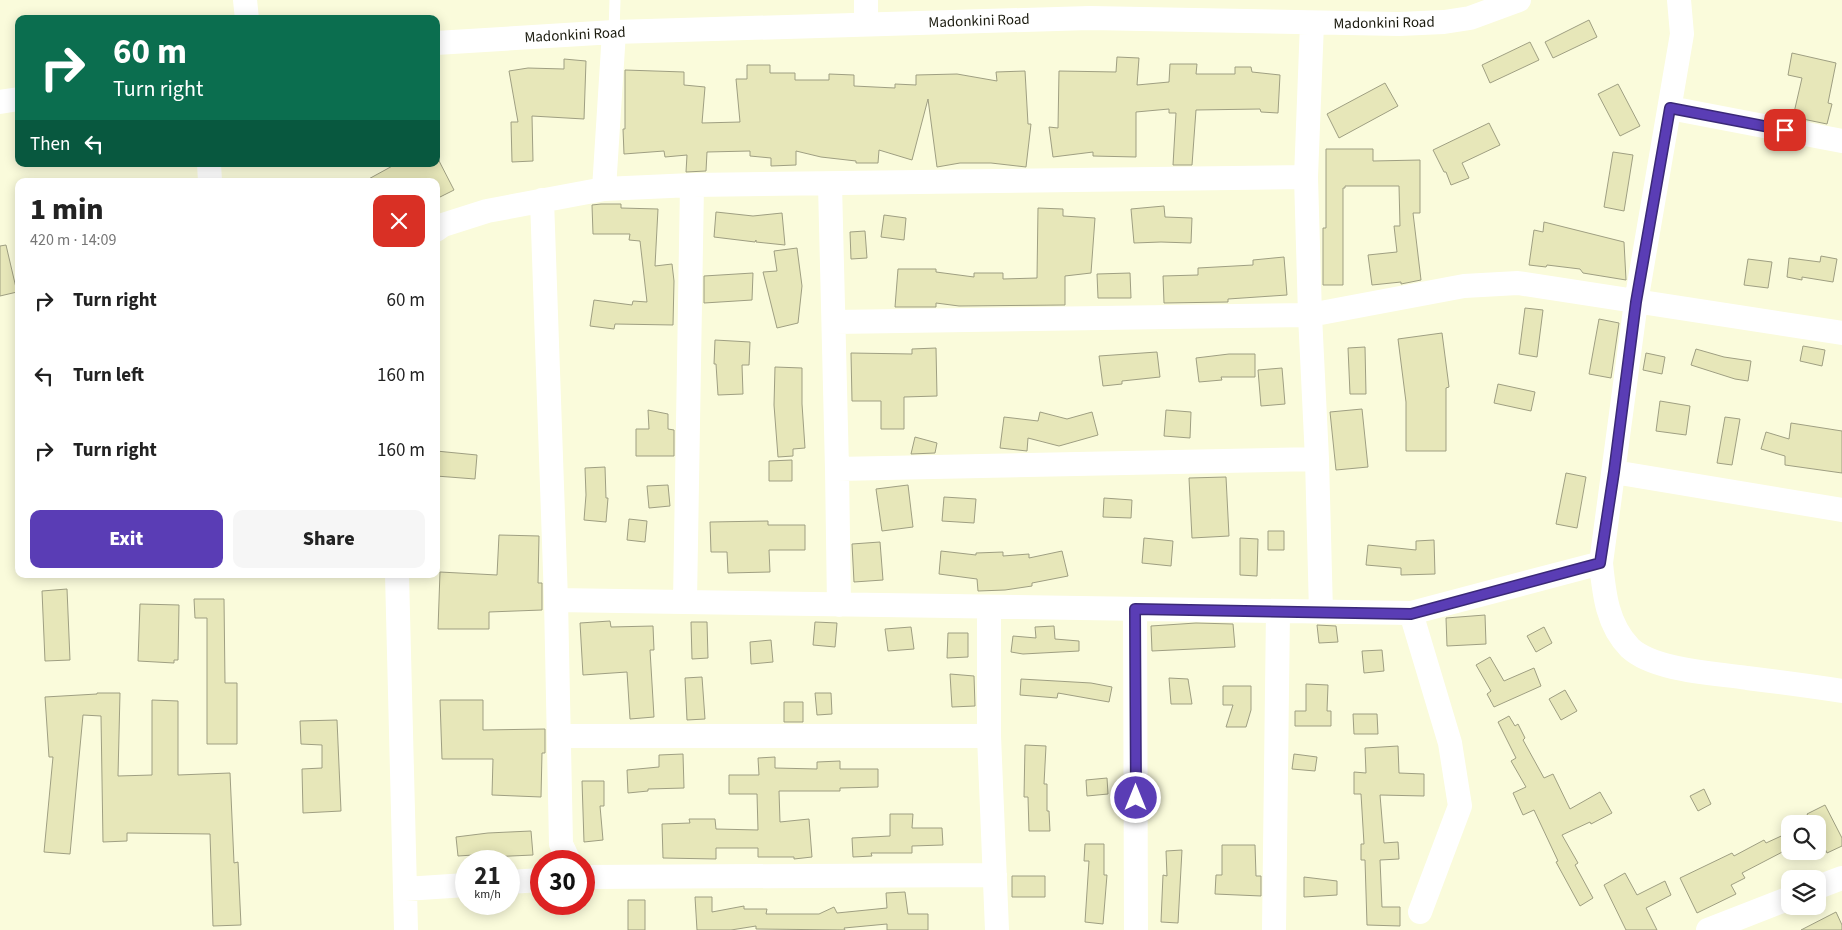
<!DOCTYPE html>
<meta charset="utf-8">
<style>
body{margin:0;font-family:"Source Sans 3",sans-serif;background:#f6f6f6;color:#222;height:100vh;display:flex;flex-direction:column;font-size:19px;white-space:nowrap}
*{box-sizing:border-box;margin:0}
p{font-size:16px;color:#767676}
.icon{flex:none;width:28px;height:28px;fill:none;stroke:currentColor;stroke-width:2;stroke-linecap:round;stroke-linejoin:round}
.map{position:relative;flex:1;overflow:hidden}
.panel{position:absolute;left:15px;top:178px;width:425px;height:400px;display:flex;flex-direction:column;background:#fff;border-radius:10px;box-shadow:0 2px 12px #0003}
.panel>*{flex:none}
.hud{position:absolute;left:15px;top:15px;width:425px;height:152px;border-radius:10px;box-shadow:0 2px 12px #0003;background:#0b6e4f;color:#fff;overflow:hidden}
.buttons{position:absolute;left:1781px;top:815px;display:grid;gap:10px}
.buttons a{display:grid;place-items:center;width:45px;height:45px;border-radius:10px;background:#fff;box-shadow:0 2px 12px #0003;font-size:25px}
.speed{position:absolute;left:455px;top:850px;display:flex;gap:10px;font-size:25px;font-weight:700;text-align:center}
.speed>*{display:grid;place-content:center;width:65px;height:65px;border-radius:50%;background:#fff;box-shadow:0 2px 12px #0003;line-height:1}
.speed small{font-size:12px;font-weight:400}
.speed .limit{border:8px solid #d22;background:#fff;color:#111}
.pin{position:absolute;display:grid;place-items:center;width:42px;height:42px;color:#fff;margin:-21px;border-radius:10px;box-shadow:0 2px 8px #0006}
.me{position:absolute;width:55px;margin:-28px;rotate:0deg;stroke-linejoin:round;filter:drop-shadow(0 0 4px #0008)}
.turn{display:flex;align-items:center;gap:18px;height:105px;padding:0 15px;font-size:22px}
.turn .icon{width:65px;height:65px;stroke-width:2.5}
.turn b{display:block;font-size:35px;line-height:42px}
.then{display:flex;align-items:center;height:48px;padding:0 15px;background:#0003;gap:10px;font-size:19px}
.round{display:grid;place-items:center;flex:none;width:52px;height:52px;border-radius:10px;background:#f6f6f6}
.overview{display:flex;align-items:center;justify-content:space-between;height:85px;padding:0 15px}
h1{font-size:30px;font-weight:800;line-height:38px}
.cta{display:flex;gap:10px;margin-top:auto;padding:10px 15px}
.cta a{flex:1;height:58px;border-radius:10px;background:#5a3db5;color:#fff;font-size:20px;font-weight:800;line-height:58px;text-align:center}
.cta a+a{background:#f6f6f6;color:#222}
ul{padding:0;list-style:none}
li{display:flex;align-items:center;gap:15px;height:75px;padding:0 15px}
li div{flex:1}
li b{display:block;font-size:19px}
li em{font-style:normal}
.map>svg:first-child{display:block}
.building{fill:#e7e7b9;stroke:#9f9f82}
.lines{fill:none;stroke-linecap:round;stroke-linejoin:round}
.service{stroke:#fff;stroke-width:11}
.minor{stroke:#fff;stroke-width:24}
.route-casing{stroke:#3a2876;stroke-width:12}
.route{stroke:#5a3db5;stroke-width:9}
.labels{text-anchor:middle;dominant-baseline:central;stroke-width:5;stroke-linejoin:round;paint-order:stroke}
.street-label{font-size:15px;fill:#1a1a0e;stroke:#fff}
</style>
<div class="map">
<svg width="1842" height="930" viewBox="0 0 1842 930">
<rect width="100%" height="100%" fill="#fafbdb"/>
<path class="building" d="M1589,20L1597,37L1553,58L1545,42Z
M1530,42L1539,60L1490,83L1482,65Z
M1792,53L1836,63L1828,103L1832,104L1827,124L1793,117L1802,78L1788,75Z
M1117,57L1139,58L1137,85L1169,82L1170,64H1197L1196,74H1235V67H1251L1252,72L1280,75L1278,113L1261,112L1260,109L1196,110L1192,165H1173L1176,113H1169V109L1136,112V157L1093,156V152L1053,157L1049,127L1058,128L1059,71L1116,72Z
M564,59L586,61L584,119L532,116L533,161L512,162L511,122H518L509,71L528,68L564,69Z
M747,65H770V73H795V80H829V74L854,75V86L895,88V84L916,85V75L957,74L997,81L996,72L1025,71L1028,124H1031L1026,167L991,163H960L937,167L928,99L912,160L879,150L878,163H856V161L821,157L796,151V165L771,166V158L750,156V151L707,152L706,171L686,172L687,155L665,157L664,151L624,154L623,129H625V70L684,72V85L705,87L702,123L740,122L736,79H747Z
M1385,83L1398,106L1339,138L1327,114Z
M1618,84L1640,126L1620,136L1598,94Z
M1489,123L1500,145L1462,163L1469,178L1451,185L1446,172H1444L1433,150Z
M1326,149H1373V161L1420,160V213H1413L1421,280L1401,284V282L1372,285L1368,255L1397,252L1394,226H1400L1399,186H1345V188H1343V285H1323V228H1326Z
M1613,152L1633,155L1624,211L1604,207Z
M436,155L454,190L436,199V181H365L396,164H436Z
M601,204H621V208L658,209L655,266L672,264L674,281L673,325L615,324L614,329L590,326L594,300L632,305L633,301L647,302L640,241L629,240L630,234H593L592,205Z
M1164,206L1165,217L1192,218L1191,243L1161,242L1134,243L1131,209Z
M1038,208L1063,209V216L1095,218L1091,273L1065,276V305L959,306L936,303V307H895L898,269H936V272L974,277V273H1003V279L1037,278Z
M716,212L753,216L782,213L785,245L756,242V240L755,242L714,237Z
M884,215L906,218L904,240L881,237Z
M1544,222L1624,242L1626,280L1583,273L1580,269L1547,265L1546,267L1529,265L1534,230L1543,232Z
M865,231L867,258L851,259L850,232Z
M6,245L17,292L0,296V246Z
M797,248L802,286L798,323L777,328L763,272L777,271L774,251Z
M1821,256L1837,259L1833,282L1802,277V280L1787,277L1789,258L1820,262Z
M1284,257L1287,295L1228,299V302L1164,303L1163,276L1198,275V268L1253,265V260Z
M1748,259L1772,262L1768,288L1744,285Z
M753,273L752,300L704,303V276Z
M1130,273L1131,298H1098L1097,274Z
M1525,308L1543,310L1537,357L1519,354Z
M1599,319L1619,323L1611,378L1589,374Z
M1442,333L1449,387L1446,388V451H1406V402L1398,339Z
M715,340L750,342L749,365H742L743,394L718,395L716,364H714Z
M1803,346L1825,350L1822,366L1800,361Z
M1365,347L1366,394H1350L1348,348Z
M936,348L937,396L904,397V429H881V401H852L851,353L912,354V349Z
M1696,349L1724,357L1751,361L1748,381L1735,379L1691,365Z
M1157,352L1160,377L1122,381V384L1103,386L1099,356Z
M1646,353L1665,357L1662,374L1643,370Z
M1229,354H1255V377H1221L1222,380L1199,382L1196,358Z
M775,367L802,368V404L805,448L793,449V456L778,457L774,405Z
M1282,368L1285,404L1261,406L1258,370Z
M1498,384L1535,392L1531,411L1494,403Z
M1660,401L1690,406L1686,435L1656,431Z
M1362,409L1368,467L1336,470L1330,412Z
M648,410L668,414V429L674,430V456H636V429H649Z
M1166,410L1191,412L1190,438L1164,436Z
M1040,412L1067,419L1092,412L1098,435L1059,446L1028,438L1027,451L1000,448L1004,417L1038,421Z
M1725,417L1740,419L1732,465L1717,463Z
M1791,423L1842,431V473L1785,465V456L1761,449L1766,432L1789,439Z
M915,437L937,443L935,453L911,454Z
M436,451L477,455L475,479L436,476Z
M792,460V481H769V461Z
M605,467L606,498H608L606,522L584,520L586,495L585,468Z
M1566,473L1586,477L1577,528L1556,524Z
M1226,477L1229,536L1192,538L1189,478Z
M668,485L670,506L649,508L647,486Z
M908,485L913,527L882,531L876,489Z
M944,497L976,499L974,523L942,521Z
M1104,498L1132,500L1131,518L1103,517Z
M629,519L647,521L645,542L627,540Z
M768,521V525H805V550H769L770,572L728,573L727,552H711L710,522Z
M1268,531H1284V550H1268Z
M499,535L539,536L538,583H542V610L489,612V629H438L440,572L497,575Z
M1144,538L1173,541L1171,566L1142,563Z
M1240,538L1258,539L1257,576L1240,575Z
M1434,540L1435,574L1401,575V568L1366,565L1368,545L1416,550V541Z
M880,542L883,580L854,582L852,544Z
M941,551L976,555V553L1003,552V556L1029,554V558L1062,551L1068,576L1032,583V586L1005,590L978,591L977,579L939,574Z
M67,589L70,660L45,661L42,591Z
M194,599H224L225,683H237V744H207V618H195Z
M140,604L179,605L178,660H174V663L138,661Z
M1485,615L1486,644L1447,646L1446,618Z
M610,621L611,627L653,626L654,650H650L654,717L630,719L627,672L583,675L580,623Z
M691,622H707L708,658L692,659Z
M815,622L837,623L835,647L813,645Z
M1196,623L1233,624L1235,647L1152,651L1151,626Z
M1317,625L1336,626L1338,642L1319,643Z
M1054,626L1055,639L1079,641V651L1023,654L1011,652L1013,636L1036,638L1035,627Z
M911,627L914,649L888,651L885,629Z
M1544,627L1552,643L1536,652L1527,636Z
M948,633H968V657L947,658Z
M771,640L773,662L751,664L750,642Z
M1382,650L1384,671L1364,673L1362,651Z
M1490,657L1504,681L1534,668L1541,686L1494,707L1487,694L1491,691L1476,665Z
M950,674L974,676L975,706L952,707Z
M702,677L705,719L687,720L685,678Z
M1169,678L1188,679L1192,704H1171Z
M1021,679L1091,683L1112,687L1109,702L1058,693L1057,698L1020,695Z
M1306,684L1328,685L1327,711H1331V726H1295V711H1306Z
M1223,686H1251V710L1246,727H1226L1233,705H1223Z
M1565,690L1577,711L1561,720L1549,699Z
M97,693H120L118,776L152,775V700L178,701V775L230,773L234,863L238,862L241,925L213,926L210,834L127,833V841L103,842L101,716L83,715L70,854L44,852L53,757H49L45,697L97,694Z
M815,693H831L832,714L817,715Z
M440,700H483V730L545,729V753H542L541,797L492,795L493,759H442Z
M784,702H803V722H784Z
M1353,714H1377L1378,734H1354Z
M1509,716L1515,726L1518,724L1525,738L1523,740L1544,778L1553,774L1570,809L1600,792L1612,813L1591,824L1590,822L1562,835L1578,863L1575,865L1593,898L1580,906L1556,862L1558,861L1534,810L1523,815L1513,793L1526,787L1511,761L1516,758L1498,722Z
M337,720L341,811L303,813L302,769L322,768V745L301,744L300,721Z
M1025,745L1046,746L1044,784H1047V811H1049L1050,831H1029L1028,797H1024Z
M1398,746L1399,773L1424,774V796L1380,795L1384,843L1398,842L1399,859L1380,860L1382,907H1400V926L1367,925L1365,860H1361V844H1364L1361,794H1354V772L1366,773L1365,748Z
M683,754L684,788L648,789V791L628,793L627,770L659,767V755Z
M1294,754L1317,757L1315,771L1292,769Z
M775,757V768L817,769V762L840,761V769H878V787L840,788V791H779L780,822L809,819L812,857L794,859V857H758V848H716V859L663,858L662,824L690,823L689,819H715L716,829L758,830L757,794H729V775H759L758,758Z
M1107,778L1108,794L1087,796L1086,780Z
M582,781H604V806H600L603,840L584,842Z
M1704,789L1711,804L1698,811L1690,796Z
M1825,805L1842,838V846L1827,853L1818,834V824H1812L1807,814Z
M890,814H913L912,828H942L943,845L912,846V853H871L872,856L853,857L852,838L890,836Z
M531,831L533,855L489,857V854L458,856L456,837L488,833Z
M1790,832V848L1742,873L1745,878L1731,885L1736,894L1697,913L1680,878L1732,853L1734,856L1764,840L1766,843Z
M1085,844H1104V875H1107L1103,924L1085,922L1089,861H1084Z
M1222,845H1255L1256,876H1261V896L1215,894L1216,875H1222Z
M1182,850L1178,923L1161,922L1163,875L1167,876L1166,851Z
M1625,873L1637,895L1665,881L1671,895L1646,908L1657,930H1626L1604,885Z
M1012,876H1045V897H1012Z
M1304,877L1337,881V895L1304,897Z
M905,892L908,914H928V930H887V924L844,928L845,930L756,929V926L731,930H697L695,897H712V912L744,906V909H767L766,914H819L834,907L837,913L887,908L886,893Z
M628,900H645V930H628Z
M1836,912L1842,925V930H1801Z"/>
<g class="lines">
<path class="service" d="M614,32L615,0"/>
<path class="minor" d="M245,0L247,19
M1679,0L1682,34L1636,302L1601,563C1604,593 1607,625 1630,648C1655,671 1715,673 1747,678C1779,682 1810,686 1842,691
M1312,23L1306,177L1310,315L1317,459L1321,612
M866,24V0
M436,43L614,32L1090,18L1399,24L1444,22L1470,18L1519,0
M0,102L19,99
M1670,108L1842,141
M209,164L210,181
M830,184L837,469L839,605
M604,189L614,32
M542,200L556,600L561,844L569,861
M436,230L443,225L487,211L604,189L692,185L1306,177
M834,322L1310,315L1464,286L1518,283L1842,333
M837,469L1317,459
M1614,472L1842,510
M397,574L406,930
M556,600L1411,613L1601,563
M685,602L692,185
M989,607V736L997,930
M1135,609L1136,930
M1411,613L1450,743L1460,806L1420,912
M560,736H989
M584,877L995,875
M509,882L541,880
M1818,887L1842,878
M405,889L466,885
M1274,930L1278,611
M1708,930L1790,898"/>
</g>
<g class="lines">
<g class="route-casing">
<path id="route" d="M1136,798L1135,609L1411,614L1600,563L1614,472L1636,302L1670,108L1785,130"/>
</g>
<use href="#route" class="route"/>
</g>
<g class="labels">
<g class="street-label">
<text transform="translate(979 21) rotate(-2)">Madonkini Road</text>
<text transform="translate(1384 23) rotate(-1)">Madonkini Road</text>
<text transform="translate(575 35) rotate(-3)">Madonkini Road</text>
</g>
</g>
</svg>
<div class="buttons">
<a><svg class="icon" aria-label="search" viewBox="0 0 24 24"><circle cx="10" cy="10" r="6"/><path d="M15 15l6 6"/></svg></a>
<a><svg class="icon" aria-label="layers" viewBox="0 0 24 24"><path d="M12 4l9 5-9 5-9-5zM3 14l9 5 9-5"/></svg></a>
</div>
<div class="speed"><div>21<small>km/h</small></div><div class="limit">30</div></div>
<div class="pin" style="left:1785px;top:130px;background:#d93025"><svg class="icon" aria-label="arrive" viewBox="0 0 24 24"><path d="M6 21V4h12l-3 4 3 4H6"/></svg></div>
<svg class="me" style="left:1136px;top:798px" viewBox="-20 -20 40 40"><circle r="17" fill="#5a3db5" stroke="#fff" stroke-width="3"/><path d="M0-11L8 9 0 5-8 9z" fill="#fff"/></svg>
<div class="hud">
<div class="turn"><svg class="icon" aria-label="right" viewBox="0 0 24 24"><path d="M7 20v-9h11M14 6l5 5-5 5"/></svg><div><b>60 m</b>Turn right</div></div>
<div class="then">Then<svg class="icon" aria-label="left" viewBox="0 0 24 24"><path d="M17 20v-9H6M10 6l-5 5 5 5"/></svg></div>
</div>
<section class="panel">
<div class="overview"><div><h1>1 min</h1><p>420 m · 14:09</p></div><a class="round" style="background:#d93025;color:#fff"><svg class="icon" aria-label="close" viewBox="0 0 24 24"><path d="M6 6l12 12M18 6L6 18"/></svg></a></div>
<ul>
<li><svg class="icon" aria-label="right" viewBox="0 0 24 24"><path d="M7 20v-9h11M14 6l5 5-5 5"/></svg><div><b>Turn right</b></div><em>60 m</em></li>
<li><svg class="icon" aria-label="left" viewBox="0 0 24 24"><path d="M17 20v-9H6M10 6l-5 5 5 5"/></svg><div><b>Turn left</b></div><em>160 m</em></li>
<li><svg class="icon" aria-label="right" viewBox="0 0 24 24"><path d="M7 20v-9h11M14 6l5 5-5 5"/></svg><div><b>Turn right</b></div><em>160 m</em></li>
</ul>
<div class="cta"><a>Exit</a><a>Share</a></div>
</section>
</div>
